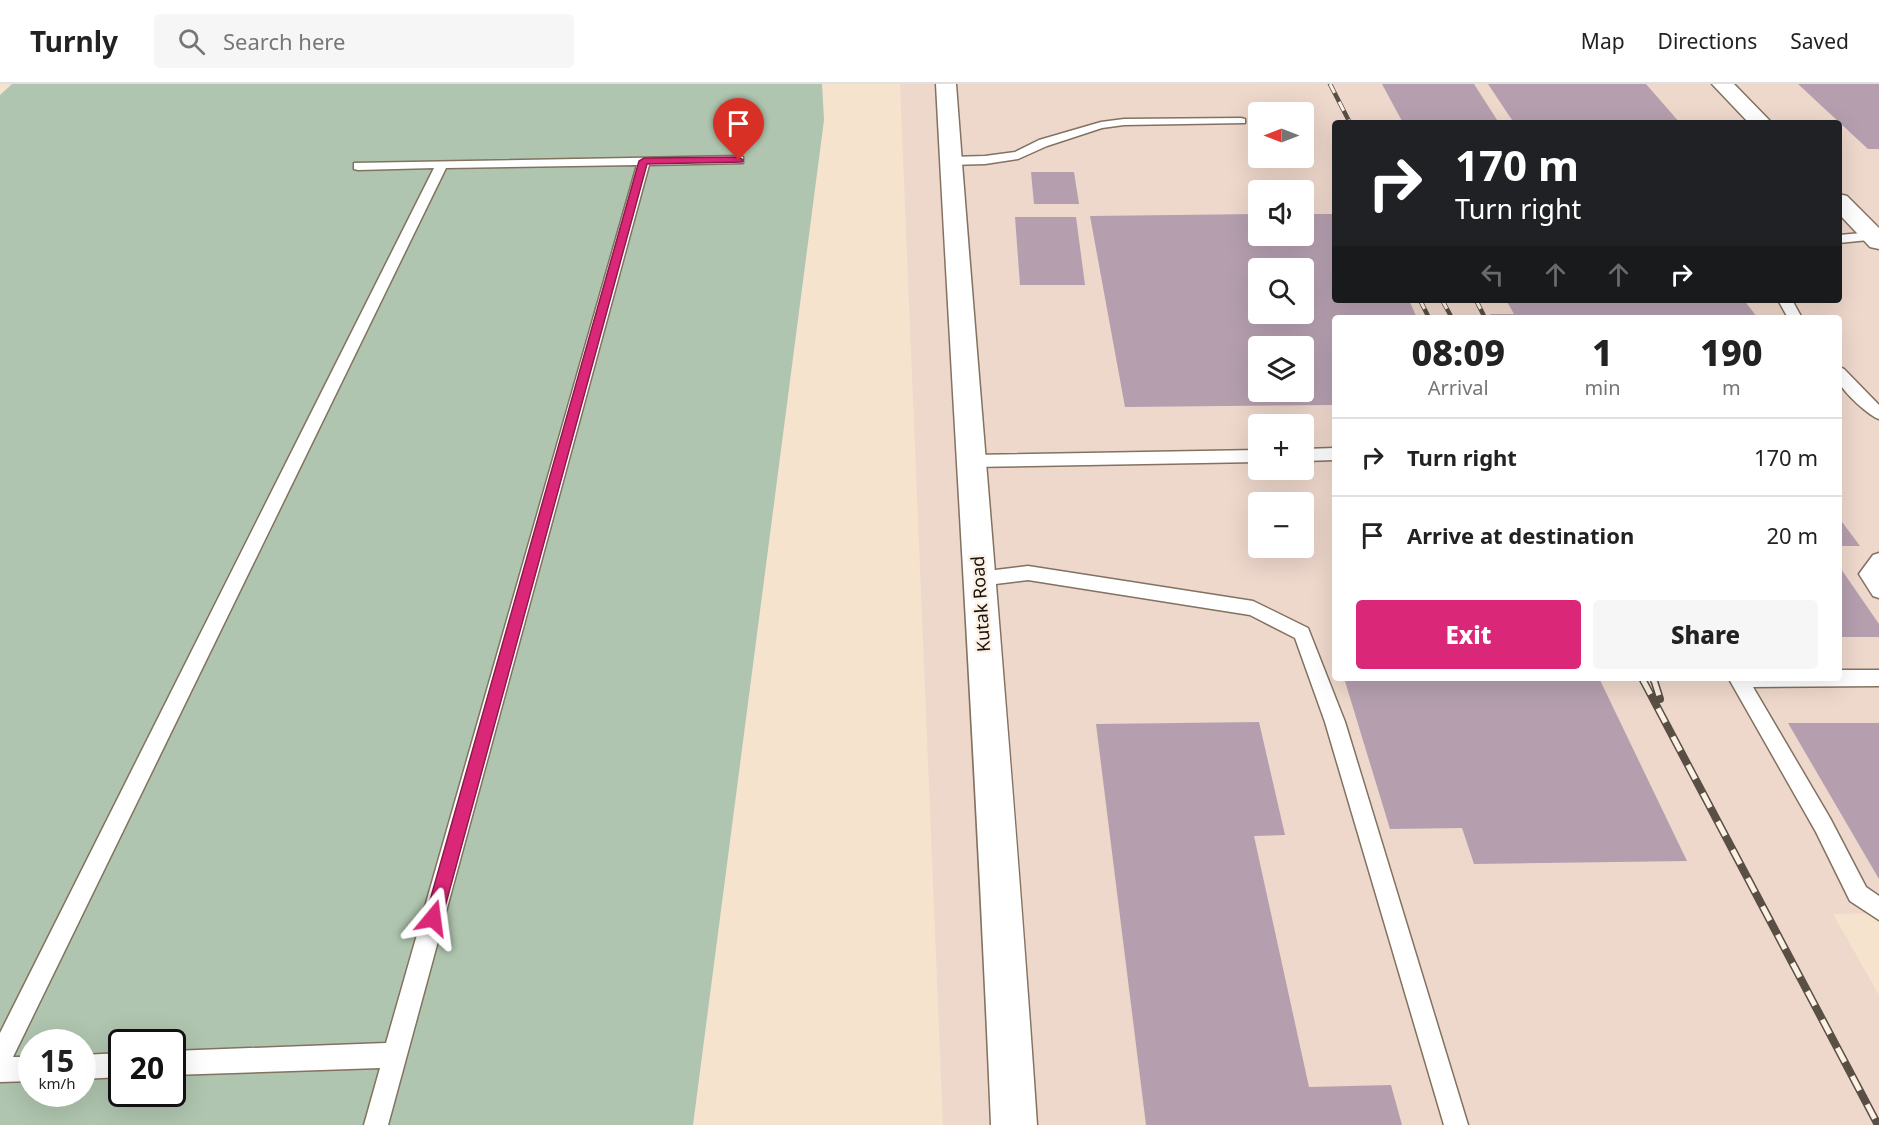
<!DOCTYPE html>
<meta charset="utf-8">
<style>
body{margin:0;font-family:"Noto Sans",sans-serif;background:#f6f6f6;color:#222;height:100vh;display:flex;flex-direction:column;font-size:22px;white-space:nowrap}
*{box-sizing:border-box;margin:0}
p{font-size:20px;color:#767676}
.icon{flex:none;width:33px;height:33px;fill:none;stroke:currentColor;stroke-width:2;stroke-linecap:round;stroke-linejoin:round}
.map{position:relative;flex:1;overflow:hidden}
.sheet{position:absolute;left:1332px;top:231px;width:510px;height:366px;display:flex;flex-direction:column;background:#fff;border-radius:6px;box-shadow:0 6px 24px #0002}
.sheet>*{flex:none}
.banner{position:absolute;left:1332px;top:36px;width:510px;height:183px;border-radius:6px;box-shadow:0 6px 24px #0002;background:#202124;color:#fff;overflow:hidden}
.needle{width:39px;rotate:270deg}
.tools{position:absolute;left:1248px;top:18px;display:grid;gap:12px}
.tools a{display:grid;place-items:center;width:66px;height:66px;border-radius:6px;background:#fff;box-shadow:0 6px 24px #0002;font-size:30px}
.speed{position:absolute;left:18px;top:945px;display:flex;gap:12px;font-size:30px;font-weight:700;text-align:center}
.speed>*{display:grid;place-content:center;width:78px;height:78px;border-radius:50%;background:#fff;box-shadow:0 6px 24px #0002;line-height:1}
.speed small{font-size:15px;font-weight:400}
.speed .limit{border:3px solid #111;border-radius:9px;background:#fff;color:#111}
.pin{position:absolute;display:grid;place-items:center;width:51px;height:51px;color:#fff;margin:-62px -26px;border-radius:50% 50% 50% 0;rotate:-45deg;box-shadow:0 0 6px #0007}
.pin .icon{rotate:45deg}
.me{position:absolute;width:66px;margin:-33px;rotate:16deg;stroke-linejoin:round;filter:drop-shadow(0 0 4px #0008)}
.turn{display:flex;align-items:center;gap:21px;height:126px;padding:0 24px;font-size:27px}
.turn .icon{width:78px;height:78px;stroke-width:2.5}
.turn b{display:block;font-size:42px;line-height:51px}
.lanes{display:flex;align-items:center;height:57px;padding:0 24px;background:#0003;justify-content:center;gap:30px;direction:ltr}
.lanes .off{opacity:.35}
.eta{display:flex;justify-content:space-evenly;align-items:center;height:102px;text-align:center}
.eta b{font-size:36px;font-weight:800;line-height:42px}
.cta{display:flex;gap:12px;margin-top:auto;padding:12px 24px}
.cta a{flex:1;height:69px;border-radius:6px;background:#db2777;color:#fff;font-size:24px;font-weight:800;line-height:69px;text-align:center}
.cta a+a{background:#f6f6f6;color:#222}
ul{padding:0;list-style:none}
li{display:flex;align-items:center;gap:18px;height:78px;padding:0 24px;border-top:2px solid #e0e0e0}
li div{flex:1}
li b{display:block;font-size:22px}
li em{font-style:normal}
header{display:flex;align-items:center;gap:36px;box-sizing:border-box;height:84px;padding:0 30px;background:#fff;border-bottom:2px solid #e0e0e0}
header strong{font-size:28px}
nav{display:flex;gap:33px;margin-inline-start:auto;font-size:21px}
.search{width:420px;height:54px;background:#f6f6f6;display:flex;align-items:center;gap:15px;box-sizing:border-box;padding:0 21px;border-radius:6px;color:#767676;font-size:22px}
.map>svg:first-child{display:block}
.industrial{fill:#eed7cb;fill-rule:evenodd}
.green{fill:#afc5af;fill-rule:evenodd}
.building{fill:#b59faf;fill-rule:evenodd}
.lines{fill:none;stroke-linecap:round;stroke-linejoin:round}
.lane-casing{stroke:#82725f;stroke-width:3}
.street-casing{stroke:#82725f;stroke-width:3}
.lane{fill:#fff;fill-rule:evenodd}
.street{fill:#fff;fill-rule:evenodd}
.rail-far2-casing{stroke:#594f44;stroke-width:4.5}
.rail-far1-casing{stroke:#594f44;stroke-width:7}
.rail-casing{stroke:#594f44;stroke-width:8}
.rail-far2{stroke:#fcf1e4;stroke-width:3;stroke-dasharray:10;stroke-linecap:butt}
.rail-far1{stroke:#fcf1e4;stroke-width:4.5;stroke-dasharray:13;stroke-linecap:butt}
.rail{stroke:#fcf1e4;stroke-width:5;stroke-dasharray:16;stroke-linecap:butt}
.route{fill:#db2777;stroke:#8e194d;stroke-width:1.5}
.labels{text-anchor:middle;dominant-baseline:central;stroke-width:5;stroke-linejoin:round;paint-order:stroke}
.street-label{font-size:18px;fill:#18120b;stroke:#fcf1e4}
</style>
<header>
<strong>Turnly</strong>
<div class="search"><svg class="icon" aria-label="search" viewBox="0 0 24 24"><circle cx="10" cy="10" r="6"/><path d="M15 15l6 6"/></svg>Search here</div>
<nav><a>Map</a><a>Directions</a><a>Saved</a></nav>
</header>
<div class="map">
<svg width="1879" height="1041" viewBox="0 0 1879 1041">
<rect width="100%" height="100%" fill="#f5e3ce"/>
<path class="industrial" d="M900,0H1879V829L1833,830L1879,911V1041H943ZM1258,28H1304V74H1258ZM1335,39H1839V216H1335ZM1258,106H1304V152H1258ZM1258,184H1304V230H1258ZM1335,234H1839V594H1335ZM1258,262H1304V308H1258ZM1258,340H1304V386H1258ZM1258,418H1304V464H1258Z"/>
<path class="green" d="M12,0H822L824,36L693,1041H0V11ZM32,958H82V1010H32ZM122,958H172V1010H122Z"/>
<path class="building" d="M1382,0H1474L1499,39H1403Z
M1488,0H1646L1680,39H1514Z
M1798,0H1879V65H1868Z
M1031,88H1074L1079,120H1034Z
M1258,130V152H1304V130H1335V216H1409L1417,234H1335V321L1125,323L1090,132ZM1258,184H1304V230H1258ZM1258,262H1304V308H1258Z
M1015,133H1076L1085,201H1020Z
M1506,216H1744L1757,233L1492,234L1490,230H1514Z
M1839,434L1860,462H1839Z
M1839,482L1879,540V553H1839Z
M1344,594H1599L1687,777L1474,780L1462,744L1390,745Z
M1259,638L1285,751L1254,752L1309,1003L1391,1001L1402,1041H1146L1096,640Z
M1788,639H1879V795Z"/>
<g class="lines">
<g class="lane-casing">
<path id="lane" d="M1241,34L1245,35V39L1124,41L1102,44L1047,62L1018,75L985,80L950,81L944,77L950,73L985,72L1015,68L1039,56L1101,38L1124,35Z
M739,72L743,73V79L649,81L388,1041H364L380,984L172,991V967L386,959L637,81L446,84L13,973H32V997L0,998V949L434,84L358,86L354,85V79Z
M1873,148L1878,149V155L1839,159V151Z
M1778,216H1792L1802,234H1788Z
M1839,283L1844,285L1879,321V335C1869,332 1843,308 1839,298C1838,294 1839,287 1839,283Z
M1335,364V376L1304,377V365Z
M1258,366V378L970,383L964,381L962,377L964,373L970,371Z
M1879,469V514L1873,512L1859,490L1873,471Z
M1028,482L1253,517L1308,544L1345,638L1468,1041H1444L1325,638L1295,554L1250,531L1028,496L979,502L973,500L970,495L973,490L979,488Z
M1839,586H1879V602L1753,603L1830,734L1866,803L1879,812V836L1850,817L1816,748L1729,595L1839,594Z
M122,969V993L82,995V971Z"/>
</g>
<g class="street-casing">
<path id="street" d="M936,0H956C982,347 1014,694 1037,1041H991C977,694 954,347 936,0Z
M1712,0H1734L1772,39H1749Z
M1839,110L1847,112L1879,144V165L1870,163L1839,130Z"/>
</g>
<use href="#lane" class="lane"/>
<use href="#street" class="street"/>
<g class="rail-far2-casing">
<path id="rail-far2" d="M1330,0L1350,39
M1420,216L1429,234
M1442,216L1452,234
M1476,216L1485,234"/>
</g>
<g class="rail-far1-casing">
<path id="rail-far1" d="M1642,594L1644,598
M1653,594L1654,598"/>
</g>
<g class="rail-casing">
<path id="rail" d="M1643,596L1878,1041
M1654,596L1660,615"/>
</g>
<use href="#rail-far2" class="rail-far2"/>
<use href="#rail-far1" class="rail-far1"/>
<use href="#rail" class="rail"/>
</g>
<path class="route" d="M739,73L743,76L742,78L647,80L442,834L439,840L433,842L427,840L425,834L639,77L644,74Z"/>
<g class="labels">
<g class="street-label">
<text transform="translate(980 520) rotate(-94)">Kutak Road</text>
</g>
</g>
</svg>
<div class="tools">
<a><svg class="needle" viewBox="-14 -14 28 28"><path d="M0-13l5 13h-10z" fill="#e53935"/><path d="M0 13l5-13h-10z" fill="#767676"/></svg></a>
<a><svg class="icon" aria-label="sound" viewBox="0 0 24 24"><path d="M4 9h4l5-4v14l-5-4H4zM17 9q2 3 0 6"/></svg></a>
<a><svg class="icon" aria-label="search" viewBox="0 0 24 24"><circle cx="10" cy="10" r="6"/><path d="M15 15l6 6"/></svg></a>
<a><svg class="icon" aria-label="layers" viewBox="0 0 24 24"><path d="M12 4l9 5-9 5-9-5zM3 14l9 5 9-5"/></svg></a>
<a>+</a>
<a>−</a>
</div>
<div class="speed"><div>15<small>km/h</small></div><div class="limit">20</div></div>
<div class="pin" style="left:739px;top:76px;background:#d93025"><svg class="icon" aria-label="arrive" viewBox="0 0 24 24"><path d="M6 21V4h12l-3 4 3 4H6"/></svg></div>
<svg class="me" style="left:433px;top:834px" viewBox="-20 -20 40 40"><path d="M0-17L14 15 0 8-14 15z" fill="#db2777" stroke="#fff" stroke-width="4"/></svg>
<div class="banner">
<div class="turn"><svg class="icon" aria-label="right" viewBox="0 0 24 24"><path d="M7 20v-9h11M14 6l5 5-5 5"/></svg><div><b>170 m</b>Turn right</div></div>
<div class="lanes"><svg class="icon off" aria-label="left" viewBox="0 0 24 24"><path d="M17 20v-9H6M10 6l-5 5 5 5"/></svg><svg class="icon off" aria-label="ahead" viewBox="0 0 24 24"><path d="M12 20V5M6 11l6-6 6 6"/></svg><svg class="icon off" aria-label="ahead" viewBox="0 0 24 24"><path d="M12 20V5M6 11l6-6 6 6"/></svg><svg class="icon" aria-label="right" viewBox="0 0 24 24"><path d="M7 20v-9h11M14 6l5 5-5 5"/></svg></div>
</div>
<section class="sheet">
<div class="eta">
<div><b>08:09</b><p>Arrival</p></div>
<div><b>1</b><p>min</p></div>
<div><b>190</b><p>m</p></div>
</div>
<ul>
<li><svg class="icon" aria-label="right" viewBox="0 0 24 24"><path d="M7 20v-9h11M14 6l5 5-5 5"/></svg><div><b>Turn right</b></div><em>170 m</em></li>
<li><svg class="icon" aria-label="arrive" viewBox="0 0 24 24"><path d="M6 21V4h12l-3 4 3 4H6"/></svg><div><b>Arrive at destination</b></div><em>20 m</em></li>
</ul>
<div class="cta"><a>Exit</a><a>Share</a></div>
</section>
</div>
